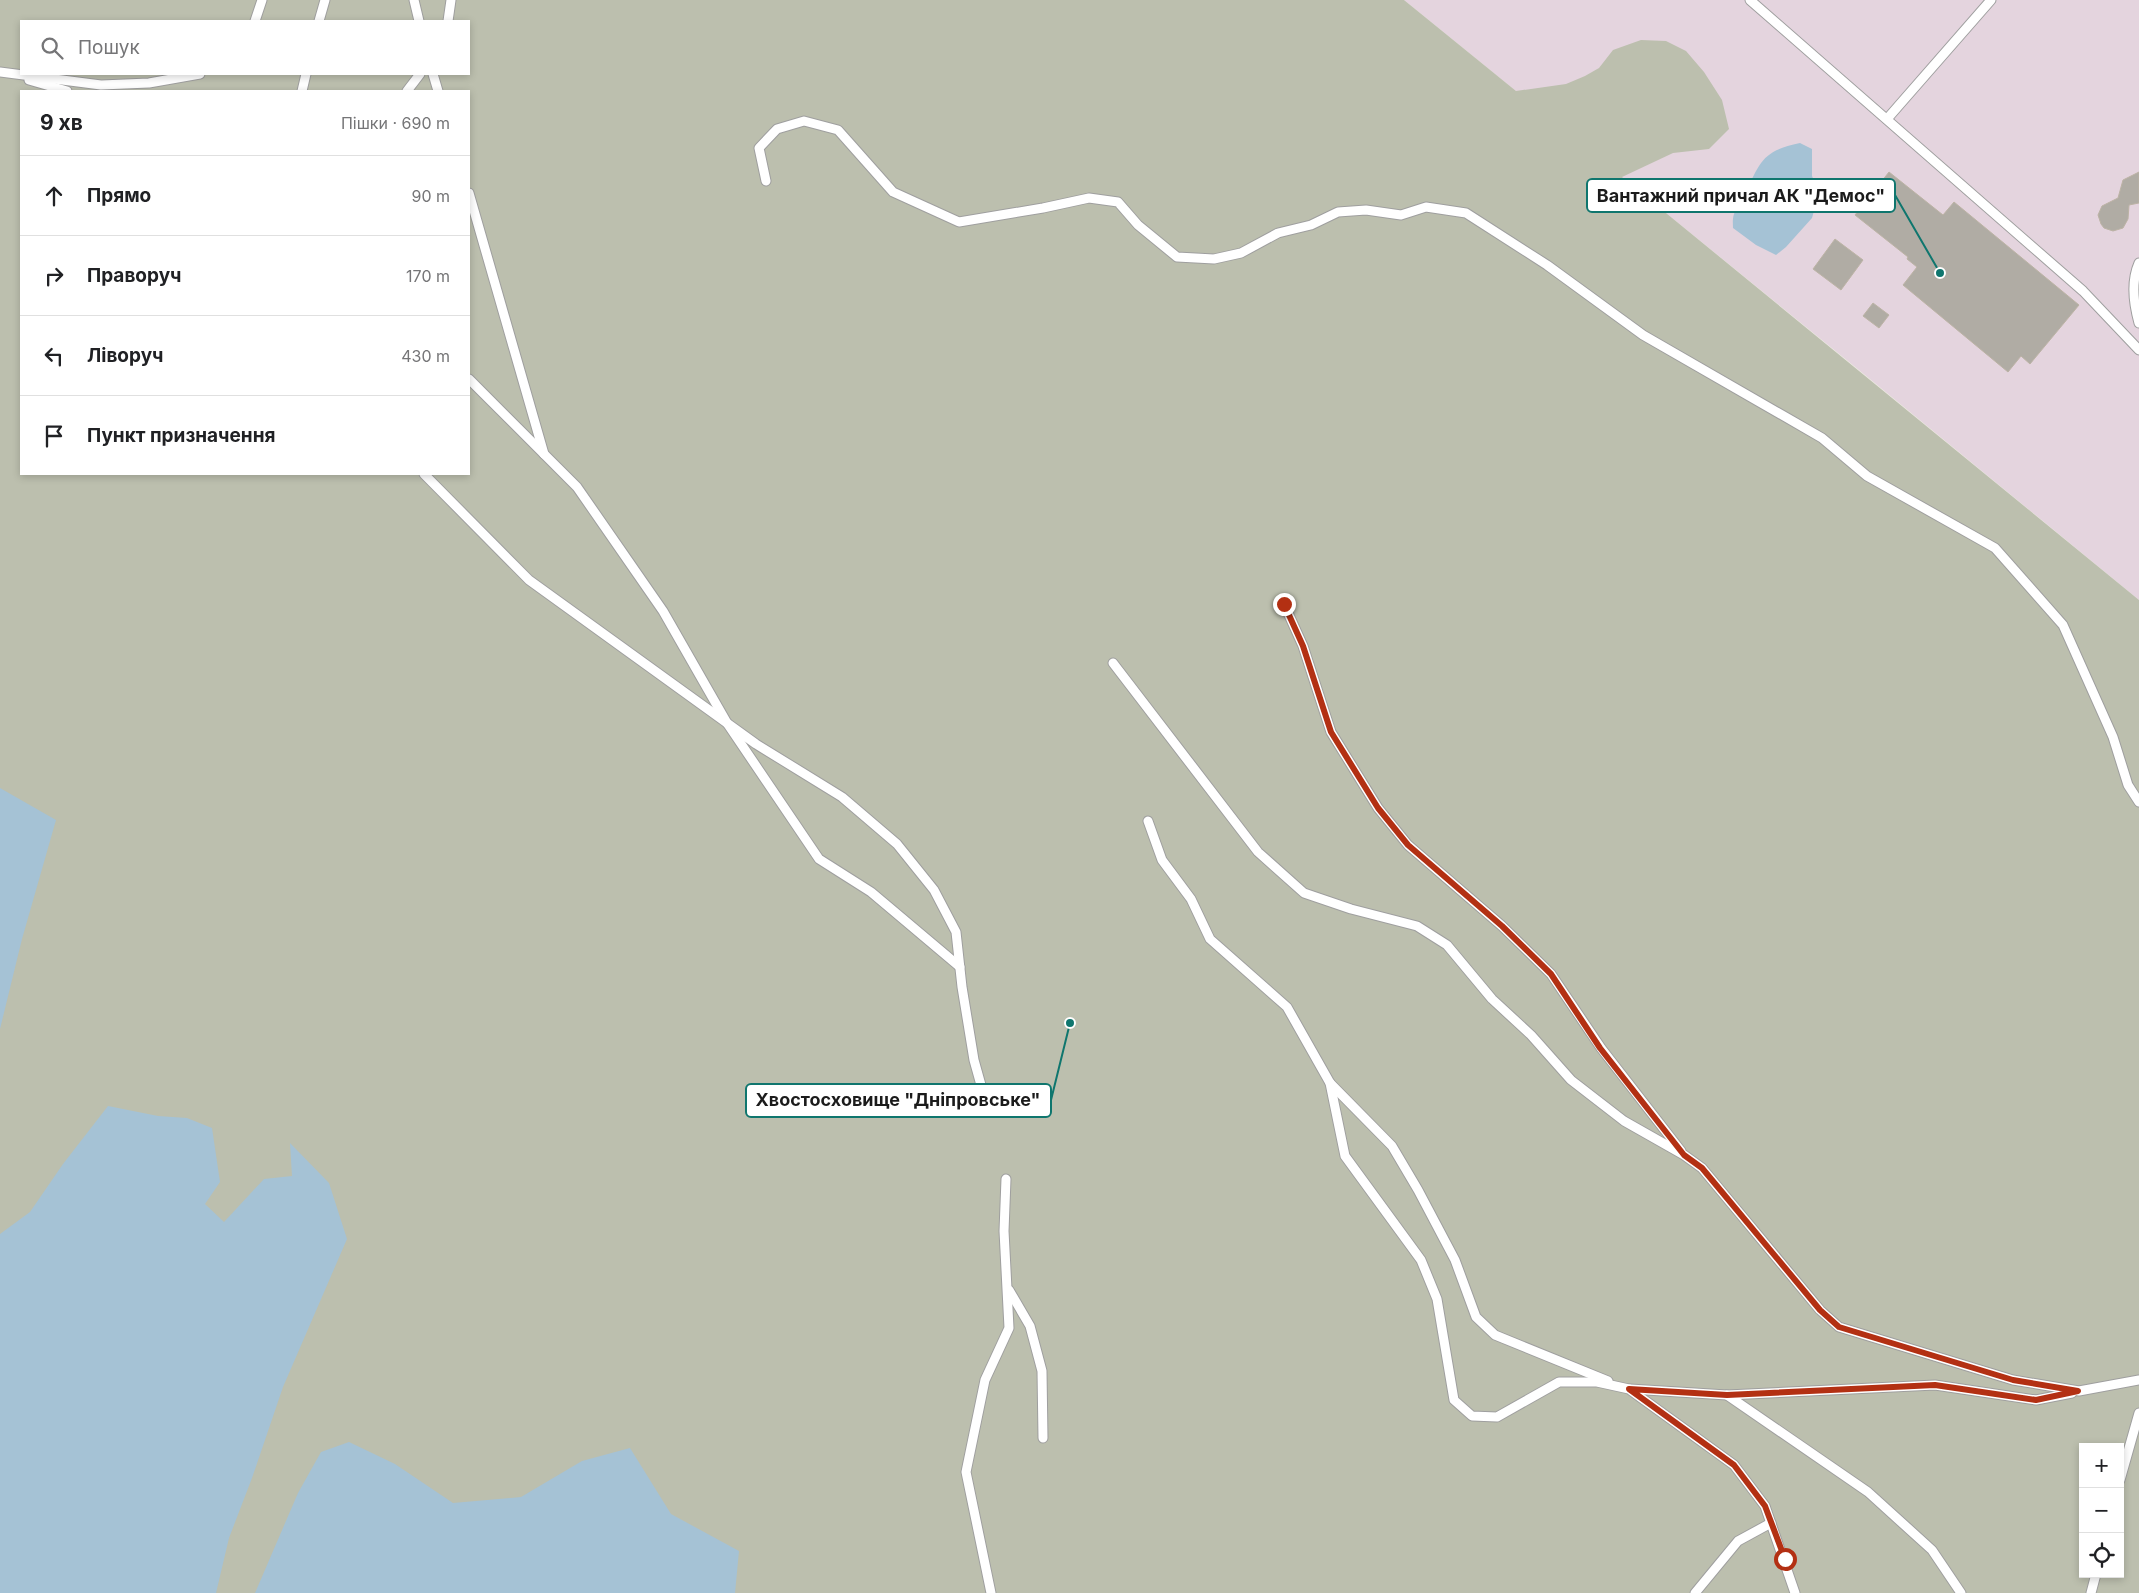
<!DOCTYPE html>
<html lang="uk">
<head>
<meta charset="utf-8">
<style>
	:root { --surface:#fff; --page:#f2f2f2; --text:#202124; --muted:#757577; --line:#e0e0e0 }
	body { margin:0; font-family:Inter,sans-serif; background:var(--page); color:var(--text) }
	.controls { position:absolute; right:15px; bottom:15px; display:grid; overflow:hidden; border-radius:0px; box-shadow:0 2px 8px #0003 }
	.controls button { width:45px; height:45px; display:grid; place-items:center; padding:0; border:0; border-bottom:1px solid var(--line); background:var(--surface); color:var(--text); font:25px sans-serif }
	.stop { position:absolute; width:15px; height:15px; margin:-11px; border:4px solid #b33013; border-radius:50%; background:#fff }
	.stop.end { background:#b33013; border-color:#fff; box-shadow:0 1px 5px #0008 }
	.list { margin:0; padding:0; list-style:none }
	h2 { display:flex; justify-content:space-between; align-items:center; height:65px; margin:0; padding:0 20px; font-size:21px }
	h2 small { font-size:16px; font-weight:400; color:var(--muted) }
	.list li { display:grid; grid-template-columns:32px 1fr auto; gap:15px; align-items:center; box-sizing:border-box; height:80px; padding:0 20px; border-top:1px solid var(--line) }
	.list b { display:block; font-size:19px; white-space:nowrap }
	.list em { font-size:16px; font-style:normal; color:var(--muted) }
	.icon { flex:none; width:28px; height:28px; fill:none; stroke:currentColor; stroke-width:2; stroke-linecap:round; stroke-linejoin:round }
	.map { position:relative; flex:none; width:2139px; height:1593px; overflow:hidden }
	.search { position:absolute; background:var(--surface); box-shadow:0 2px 8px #0003; left:20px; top:20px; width:450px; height:55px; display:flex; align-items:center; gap:12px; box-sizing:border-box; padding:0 18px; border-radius:0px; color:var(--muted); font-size:19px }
	.panel { position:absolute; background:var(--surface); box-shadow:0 2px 8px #0003; left:20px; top:90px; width:450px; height:385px; border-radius:0px }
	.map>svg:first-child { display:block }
</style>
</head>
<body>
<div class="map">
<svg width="2139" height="1593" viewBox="0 0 2139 1593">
	<rect width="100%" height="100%" fill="#eceae1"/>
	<polygon fill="#e4d4de" points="1404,0 2139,0 2139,600 1859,370"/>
	<path fill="#bcbfae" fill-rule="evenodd" d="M 0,0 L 1404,0 L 1516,91 L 1566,84 L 1585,76 L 1599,68 L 1613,50 L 1641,40 L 1666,41 L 1686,51 L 1704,72 L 1722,100 L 1729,129 L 1709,149 L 1673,153 L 1622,177 L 2139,600 L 2139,1593 L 0,1593 ZM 21,21 L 469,21 L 469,74 L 21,74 ZM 21,91 L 469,91 L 469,474 L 21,474 ZM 2083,1447 L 2120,1447 L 2120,1574 L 2083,1574 Z"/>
	<g fill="#a5c2d5">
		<path d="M 1800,143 L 1812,149 L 1812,176 L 1819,193 L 1812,218 L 1786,247 L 1776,255 L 1756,245 L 1733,228 C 1732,209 1737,212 1744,196 C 1760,163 1761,151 1800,143 Z"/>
		<polygon points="0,788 56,820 22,939 0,1029"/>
		<polygon points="108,1106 158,1116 187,1118 212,1128 220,1182 205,1204 224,1222 264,1179 292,1176 290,1143 329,1183 347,1239 283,1387 252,1478 229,1538 216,1593 0,1593 0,1234 30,1212 63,1164"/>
		<polygon points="349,1442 395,1464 453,1503 521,1497 582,1461 630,1448 671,1514 739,1551 735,1593 255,1593 298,1493 321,1452"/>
	</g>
	<g fill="#b0aca4" stroke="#bcb3a5">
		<polygon points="1889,172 1943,215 1954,202 2079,305 2030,364 2021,356 2008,372 1903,285 1917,267 1907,259 1908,257 1855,215"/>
		<polygon points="2139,172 2139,203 2129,205 2128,219 2123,228 2113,231 2104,228 2101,224 2098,215 2102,206 2118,198 2123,180"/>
		<polygon points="1835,239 1863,260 1841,290 1813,269"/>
		<polygon points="1873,303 1889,315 1879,328 1863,316"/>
	</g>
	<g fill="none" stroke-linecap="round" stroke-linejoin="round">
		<g stroke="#9f9f9f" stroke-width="11">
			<g id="service">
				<polyline points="414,0 419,21"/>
				<polyline points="1750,0 2083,291 2139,350"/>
				<polyline points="255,21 262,0"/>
				<polyline points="319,21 325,0"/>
				<polyline points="448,21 451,0"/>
				<polyline points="0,72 101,85 149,83 200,74"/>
				<polyline points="433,74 438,91"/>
				<polyline points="29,80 67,91"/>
				<polyline points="302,91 306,74"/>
				<polyline points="407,91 420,74"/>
				<polyline points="1887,119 1991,0"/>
				<polyline points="766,181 759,148 777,129 804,121 838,130 893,192 959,222 1043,208 1089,198 1118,202 1138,225 1177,257 1214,259 1241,253 1278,233 1311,225 1338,212 1366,210 1401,215 1426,207 1466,213 1547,265 1643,335 1822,438 1867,476 1995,548 2063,625 2113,737 2128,785 2139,802"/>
				<polyline points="469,193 544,454"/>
				<path d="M 2139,263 C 2131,281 2134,305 2139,323"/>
				<polyline points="469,379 577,487 663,611 727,723 819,859 871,892 960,967"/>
				<polyline points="424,474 529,580 756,744 842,797 897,844 934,890 956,932 962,987 974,1060 986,1103"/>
				<polyline points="1284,604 1303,646 1331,732 1378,808 1408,845 1502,926 1551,974 1601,1048 1681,1151"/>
				<polyline points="1113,663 1258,852 1304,893 1351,909 1417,926 1447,945 1492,999 1531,1035 1571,1080 1624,1121 1684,1155 1702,1168 1820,1310 1839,1327 2013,1380 2079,1391 2139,1380"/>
				<polyline points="1148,821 1162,860 1191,899 1210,939 1287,1007 1330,1083 1345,1156 1421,1260 1437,1299 1454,1400 1472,1416 1497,1417 1559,1382 1597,1382 1629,1389 1734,1465 1765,1506 1795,1593"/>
				<polyline points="1330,1083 1392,1146 1418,1190 1455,1260 1476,1317 1495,1335 1608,1381"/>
				<polyline points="1009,1290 1030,1326 1042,1371 1043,1438"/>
				<polyline points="1630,1389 1727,1395 1935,1385 2036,1400 2072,1393"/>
				<polyline points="1727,1395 1868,1492 1932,1550 1961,1593"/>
				<polyline points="2120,1480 2139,1413"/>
				<polyline points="991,1593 966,1472 985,1380 1009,1328 1004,1231 1006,1179"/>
				<polyline points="1695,1593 1738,1541 1771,1523"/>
				<polyline points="2091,1593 2096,1574"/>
			</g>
		</g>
		<use href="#service" stroke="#fff" stroke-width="9"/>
	</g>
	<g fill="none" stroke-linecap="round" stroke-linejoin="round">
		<polyline stroke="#b33013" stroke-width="6" points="1284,604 1303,646 1331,732 1378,808 1408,845 1502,926 1551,974 1600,1048 1684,1155 1702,1168 1820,1310 1839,1327 2013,1380 2078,1391 2036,1400 1935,1385 1727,1395 1629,1389 1734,1465 1765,1506 1785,1559"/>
	</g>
	<path fill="none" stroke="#0f766e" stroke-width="2" d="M1940 273L1895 195M1070 1023L1051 1100"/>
	<g fill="#0f766e" stroke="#fff" stroke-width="2">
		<circle cx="1940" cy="273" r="5"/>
		<circle cx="1070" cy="1023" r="5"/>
	</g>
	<g fill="#fff" stroke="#0f766e" stroke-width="2">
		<rect x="1587" y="179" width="308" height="33" rx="5"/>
		<rect x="746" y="1084" width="305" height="33" rx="5"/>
	</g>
	<g font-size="18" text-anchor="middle" font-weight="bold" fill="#1b1b1b">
		<text x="1741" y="202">Вантажний причал АК "Демос"</text>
		<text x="898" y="1106">Хвостосховище "Дніпровське"</text>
	</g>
</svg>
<div class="controls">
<button>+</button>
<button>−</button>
<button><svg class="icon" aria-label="locate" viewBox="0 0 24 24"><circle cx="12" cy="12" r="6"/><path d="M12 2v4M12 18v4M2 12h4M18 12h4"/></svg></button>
</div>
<div class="stop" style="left:1785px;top:1559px"></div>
<div class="stop end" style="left:1284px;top:604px"></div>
<div class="search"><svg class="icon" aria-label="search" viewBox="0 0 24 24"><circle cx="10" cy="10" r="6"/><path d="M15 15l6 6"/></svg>Пошук</div>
<section class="panel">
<h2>9 хв<small>Пішки · 690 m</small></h2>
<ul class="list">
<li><svg class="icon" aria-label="ahead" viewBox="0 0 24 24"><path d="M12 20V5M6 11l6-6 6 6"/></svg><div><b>Прямо</b></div><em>90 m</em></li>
<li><svg class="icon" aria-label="right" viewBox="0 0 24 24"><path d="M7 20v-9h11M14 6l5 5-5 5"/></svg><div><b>Праворуч</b></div><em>170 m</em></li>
<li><svg class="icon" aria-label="left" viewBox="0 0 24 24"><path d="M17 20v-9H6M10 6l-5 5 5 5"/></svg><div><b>Ліворуч</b></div><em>430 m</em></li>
<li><svg class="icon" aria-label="arrive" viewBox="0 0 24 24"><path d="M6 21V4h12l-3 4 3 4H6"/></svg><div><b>Пункт призначення</b></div></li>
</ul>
</section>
</div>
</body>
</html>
